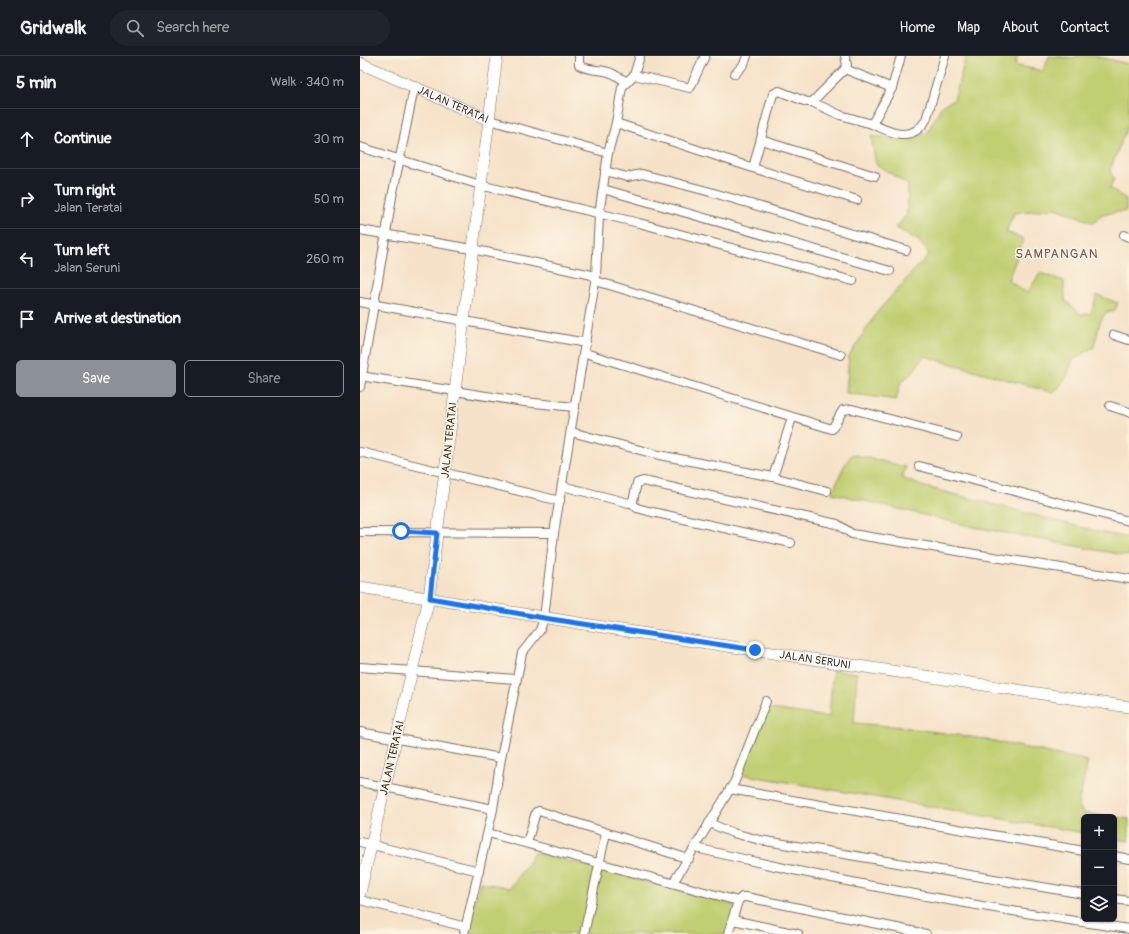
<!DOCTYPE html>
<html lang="en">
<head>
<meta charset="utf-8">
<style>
	:root { --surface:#171b24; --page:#20242c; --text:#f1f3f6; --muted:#9ea1a6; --line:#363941; --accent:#8c9099 }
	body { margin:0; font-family:Pangolin,sans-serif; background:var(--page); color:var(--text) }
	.controls { position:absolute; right:12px; bottom:12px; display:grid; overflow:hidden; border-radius:6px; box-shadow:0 1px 3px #0004 }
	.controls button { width:36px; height:36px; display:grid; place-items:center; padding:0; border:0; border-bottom:1px solid var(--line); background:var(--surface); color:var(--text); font:20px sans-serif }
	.stop { position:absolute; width:12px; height:12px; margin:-9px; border:3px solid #1a73e8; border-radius:50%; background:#fff }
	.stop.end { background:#1a73e8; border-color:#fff; box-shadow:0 1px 4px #0008 }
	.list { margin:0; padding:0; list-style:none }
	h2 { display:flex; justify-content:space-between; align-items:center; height:52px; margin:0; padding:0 16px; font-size:17px }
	h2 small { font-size:13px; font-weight:400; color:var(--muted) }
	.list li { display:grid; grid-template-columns:26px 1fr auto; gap:12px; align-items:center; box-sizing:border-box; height:60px; padding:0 16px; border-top:1px solid var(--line) }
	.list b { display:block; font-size:15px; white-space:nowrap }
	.list p { margin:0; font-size:13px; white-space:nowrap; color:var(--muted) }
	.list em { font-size:13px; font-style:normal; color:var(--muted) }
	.actions { display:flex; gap:8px; padding:12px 16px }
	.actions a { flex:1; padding:9px 0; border:1px solid var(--accent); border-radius:6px; text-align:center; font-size:14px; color:var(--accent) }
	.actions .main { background:var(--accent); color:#fff }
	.icon { flex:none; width:22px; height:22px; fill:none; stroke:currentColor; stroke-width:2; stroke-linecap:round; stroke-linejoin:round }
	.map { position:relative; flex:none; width:769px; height:878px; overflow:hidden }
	header { display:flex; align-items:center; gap:24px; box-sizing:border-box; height:56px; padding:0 20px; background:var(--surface); border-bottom:1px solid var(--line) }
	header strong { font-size:19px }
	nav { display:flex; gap:22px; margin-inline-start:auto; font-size:14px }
	.search { width:280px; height:36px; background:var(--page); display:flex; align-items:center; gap:10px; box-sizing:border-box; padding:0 14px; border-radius:22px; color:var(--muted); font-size:15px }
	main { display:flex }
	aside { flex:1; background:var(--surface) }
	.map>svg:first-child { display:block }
</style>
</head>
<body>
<header>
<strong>Gridwalk</strong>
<div class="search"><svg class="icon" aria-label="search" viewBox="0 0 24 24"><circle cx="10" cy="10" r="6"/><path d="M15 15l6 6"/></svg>Search here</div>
<nav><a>Home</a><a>Map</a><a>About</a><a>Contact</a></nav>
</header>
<main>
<aside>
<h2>5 min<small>Walk · 340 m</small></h2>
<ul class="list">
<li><svg class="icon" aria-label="ahead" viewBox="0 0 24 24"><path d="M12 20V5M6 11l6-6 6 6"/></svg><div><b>Continue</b></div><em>30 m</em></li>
<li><svg class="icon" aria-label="right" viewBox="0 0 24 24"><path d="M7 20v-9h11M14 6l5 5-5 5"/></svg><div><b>Turn right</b><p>Jalan Teratai</p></div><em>50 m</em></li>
<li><svg class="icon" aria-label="left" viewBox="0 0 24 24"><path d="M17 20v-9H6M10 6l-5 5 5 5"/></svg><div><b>Turn left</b><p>Jalan Seruni</p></div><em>260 m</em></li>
<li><svg class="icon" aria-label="arrive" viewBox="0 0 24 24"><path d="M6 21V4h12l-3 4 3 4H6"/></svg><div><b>Arrive at destination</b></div></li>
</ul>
<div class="actions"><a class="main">Save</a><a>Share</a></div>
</aside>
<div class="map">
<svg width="769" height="878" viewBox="0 0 769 878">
	<rect width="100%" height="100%" fill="#fcf5e5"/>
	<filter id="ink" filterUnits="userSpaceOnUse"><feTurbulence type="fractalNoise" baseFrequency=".025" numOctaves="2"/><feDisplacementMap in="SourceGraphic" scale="8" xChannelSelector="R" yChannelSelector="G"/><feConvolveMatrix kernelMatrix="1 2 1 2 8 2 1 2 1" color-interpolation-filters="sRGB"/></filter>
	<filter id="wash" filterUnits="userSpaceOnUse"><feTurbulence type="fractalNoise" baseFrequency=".012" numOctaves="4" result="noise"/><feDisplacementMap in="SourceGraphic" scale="16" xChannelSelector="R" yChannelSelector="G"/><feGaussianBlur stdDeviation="0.9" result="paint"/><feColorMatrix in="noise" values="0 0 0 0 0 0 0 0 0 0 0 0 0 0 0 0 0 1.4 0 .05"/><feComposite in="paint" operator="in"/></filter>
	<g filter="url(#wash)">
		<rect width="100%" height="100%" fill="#f6e2c8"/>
		<g fill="#c0cf72" stroke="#7e7c48">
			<polygon points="606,0 658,0 655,9 683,15 689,0 714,2 716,0 734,0 769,8 769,66 750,114 754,123 750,132 766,143 766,155 742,158 734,167 696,152 654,157 646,176 664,183 648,224 667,237 680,217 704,225 705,244 722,259 731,257 737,239 758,247 754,256 746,256 740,266 734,291 712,305 707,320 694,337 564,300 552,317 541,326 536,344 486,337 489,300 518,255 569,198 559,185 536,172 547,158 548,129 516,108 511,80 551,84 567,77 582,49 594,44"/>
			<polygon points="492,398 546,411 542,422 562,430 740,476 769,482 769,500 614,471 472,437 483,412"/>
			<polygon points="473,614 497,617 494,667 542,671 624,683 728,705 718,748 723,757 769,763 769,785 754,783 754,761 724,761 724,777 380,718 410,653 469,661"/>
			<polygon points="175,796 377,850 367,878 106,878 120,826 150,832"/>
		</g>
	</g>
	<g filter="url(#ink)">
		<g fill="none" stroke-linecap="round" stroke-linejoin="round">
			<g stroke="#7c6a5a" stroke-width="10">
				<g id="street">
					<path d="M 219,0 L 219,9 C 230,16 240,12 251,17 C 258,19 260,24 268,25"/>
					<polyline points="485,13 532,32"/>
					<polyline points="375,18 384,8 387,0"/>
					<polyline points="274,19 330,32 345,0"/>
					<polyline points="452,46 480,59 512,68 532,32 541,0"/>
					<polyline points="129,64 248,97"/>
					<polyline points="256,67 262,31 274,19 280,0"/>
					<path d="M 512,68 C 531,77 552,87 566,64 L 585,0"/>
					<polyline points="401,84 515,120"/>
					<polyline points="0,91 120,129 279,167 493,225"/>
					<polyline points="393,112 497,144"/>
					<polyline points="245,115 267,121 282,118 347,135 546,194"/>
					<polyline points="243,133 530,215"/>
					<polyline points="0,174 112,193 236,220"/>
					<polyline points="764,179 769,181"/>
					<polyline points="236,225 481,299"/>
					<polyline points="0,246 226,287"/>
					<polyline points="754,279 769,284"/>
					<polyline points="225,297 472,373 483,354 492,353 597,381"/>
					<polyline points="0,320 164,346 215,351"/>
					<polyline points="0,331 32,141 54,32"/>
					<polyline points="750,350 769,356"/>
					<polyline points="211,376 299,399 413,421 467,435"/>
					<polyline points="0,396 200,445"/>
					<polyline points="559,410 769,465"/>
					<polyline points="413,421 432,362"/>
					<polyline points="202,430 269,447 273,445 277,427 283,425 477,468 492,478 769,523"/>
					<polyline points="271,446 277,452 288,455 431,487"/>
					<polyline points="0,476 194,477"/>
					<polyline points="0,611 155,623"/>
					<polyline points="0,676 141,702"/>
					<polyline points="0,726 133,753"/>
					<polyline points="370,733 724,795"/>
					<polyline points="349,767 373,777 400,784 724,838"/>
					<polyline points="128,777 378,845 368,878"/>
					<polyline points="0,786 119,815"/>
					<polyline points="167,787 176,756 179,755 329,803"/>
					<path d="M 336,792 C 478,826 624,852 769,873"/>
					<polyline points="754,800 769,803"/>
					<polyline points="313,827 375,725 406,645"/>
					<polyline points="754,843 769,845"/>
					<polyline points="0,844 106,871"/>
					<polyline points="378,845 382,841 386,841 566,878"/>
					<polyline points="373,864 438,878"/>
					<polyline points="104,878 133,753 141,702 162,597 180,574 184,562 194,477 236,220 239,159 248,97 256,67 393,112 413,38 419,35 447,46 452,46 485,13 487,9 485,0"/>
					<polyline points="224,878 246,777"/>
				</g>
			</g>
			<g stroke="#7c6a5a" stroke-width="12">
				<g id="secondary">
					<path id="s1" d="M 0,7 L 129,64 L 69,542 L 0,837"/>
					<polyline points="129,64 137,0"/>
					<path id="s2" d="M 0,531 L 261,574 L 769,651"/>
				</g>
			</g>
			<use href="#street" stroke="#fff" stroke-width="8"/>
			<use href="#secondary" stroke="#fff" stroke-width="11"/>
		</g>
	</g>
	<g fill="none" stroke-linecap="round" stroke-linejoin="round" filter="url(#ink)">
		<polyline stroke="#1a73e8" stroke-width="5" points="41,475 77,477 70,542 184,562 395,594"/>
	</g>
	<g text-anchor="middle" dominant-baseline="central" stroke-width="3" stroke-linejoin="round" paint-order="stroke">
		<g font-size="11" fill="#3b2a1e" stroke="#fcf5e5">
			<text stroke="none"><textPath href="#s1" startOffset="102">JALAN TERATAI</textPath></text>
			<text transform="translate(89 384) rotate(-84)">JALAN TERATAI</text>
			<text stroke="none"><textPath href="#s2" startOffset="461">JALAN SERUNI</textPath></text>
			<text transform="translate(32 702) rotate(-77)">JALAN TERATAI</text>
		</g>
		<g font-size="13" letter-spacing="1" fill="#7d5658" stroke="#fcf5e5">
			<text x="697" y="198">SAMPANGAN</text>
		</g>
	</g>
</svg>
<div class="controls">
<button>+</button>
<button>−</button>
<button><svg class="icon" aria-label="layers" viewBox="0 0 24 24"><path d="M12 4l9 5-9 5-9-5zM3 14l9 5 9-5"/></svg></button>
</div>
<div class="stop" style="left:41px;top:475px"></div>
<div class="stop end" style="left:395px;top:594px"></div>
</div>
</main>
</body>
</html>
